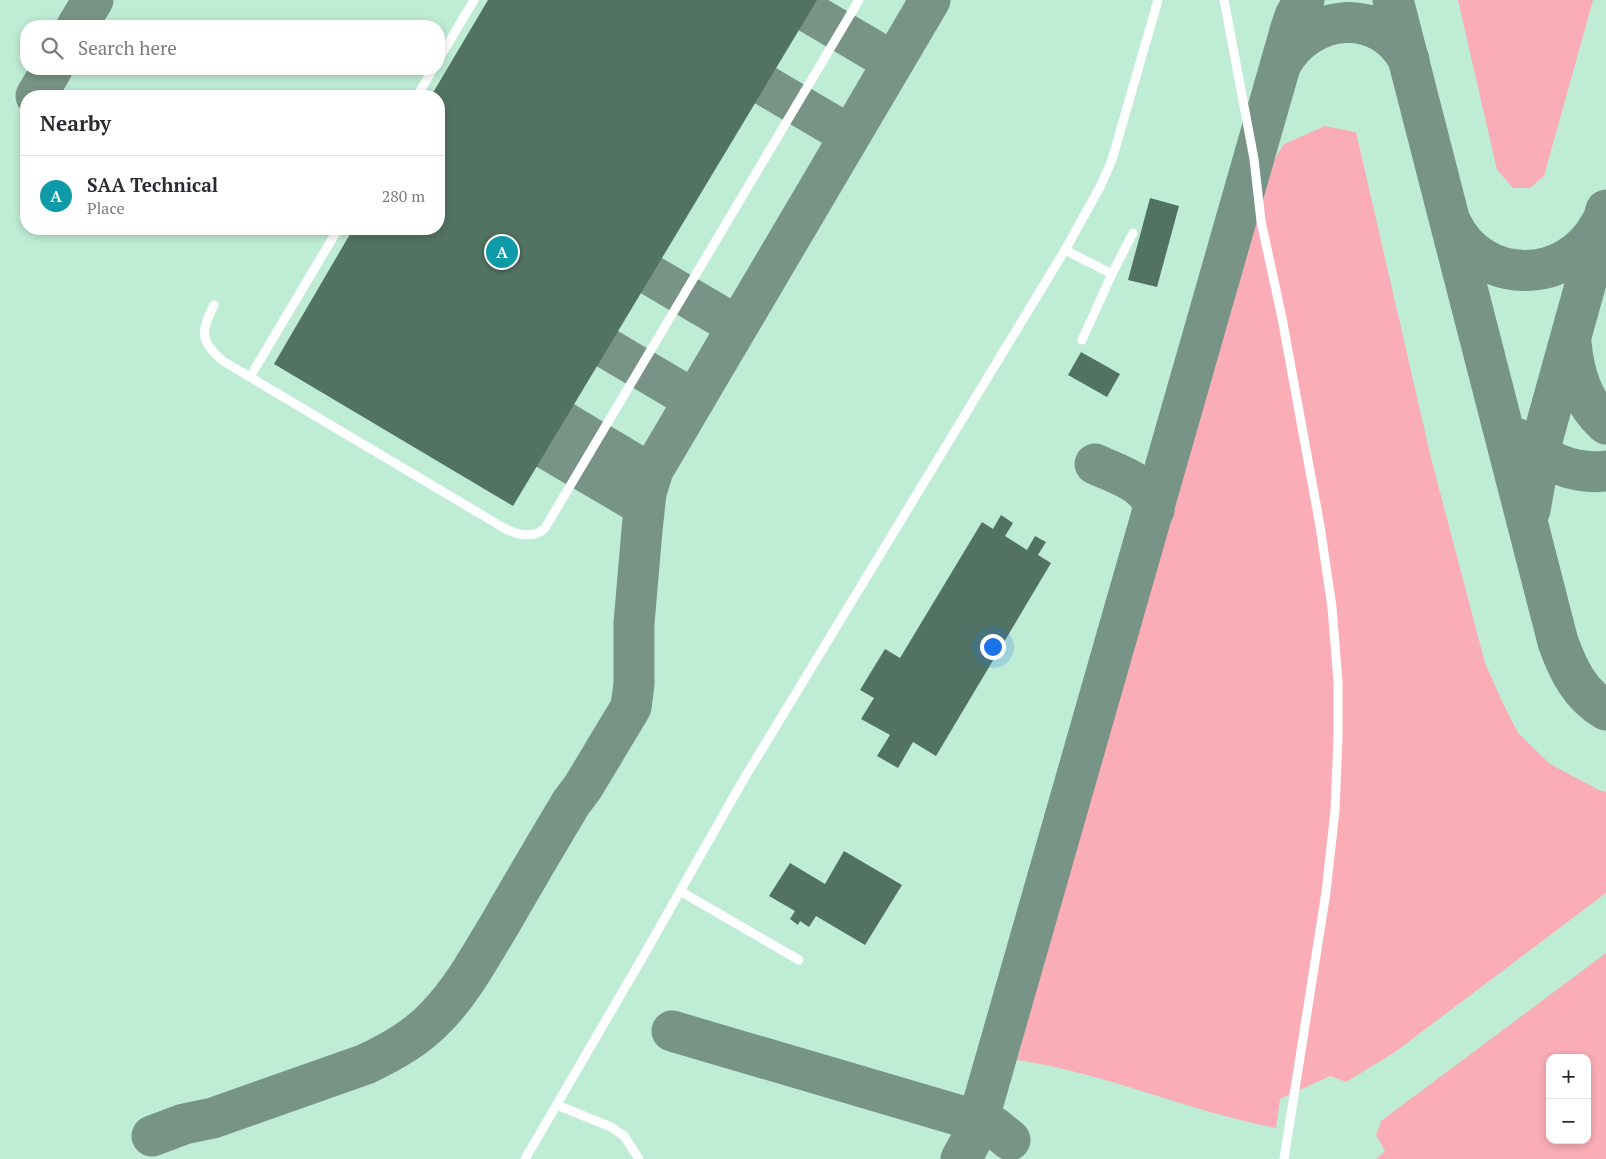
<!DOCTYPE html>
<html lang="en">
<head>
<meta charset="utf-8">
<style>
	:root { --surface:#fff; --page:#f2f2f3; --text:#2b2b33; --muted:#7c7c81; --line:#e1e1e2; --accent:#d14162 }
	body { margin:0; font-family:"PT Serif",serif; background:var(--page); color:var(--text) }
	.controls { position:absolute; right:15px; bottom:15px; display:grid; overflow:hidden; border-radius:10px; box-shadow:0 2px 8px #0003 }
	.controls button { width:45px; height:45px; display:grid; place-items:center; padding:0; border:0; border-bottom:1px solid var(--line); background:var(--surface); color:var(--text); font:25px sans-serif }
	.you { position:absolute; left:992px; top:646px; width:18px; height:18px; margin:-12px; border:4px solid #fff; border-radius:50%; background:#1a73e8; box-shadow:0 0 0 8px #1a73e833 }
	.badge { display:grid; place-items:center; width:32px; height:32px; border-radius:50%; background:var(--accent); color:#fff; font-size:16px; font-weight:700 }
	.pin { position:absolute; translate:-50% -50%; border:2px solid #fff; box-shadow:0 1px 5px #0006 }
	.list { margin:0; padding:0; list-style:none }
	h2 { display:flex; justify-content:space-between; align-items:center; height:65px; margin:0; padding:0 20px; font-size:21px }
	h2 small { font-size:16px; font-weight:400; color:var(--muted) }
	.list li { display:grid; grid-template-columns:32px 1fr auto; gap:15px; align-items:center; box-sizing:border-box; height:80px; padding:0 20px; border-top:1px solid var(--line) }
	.list b { display:block; font-size:19px; white-space:nowrap }
	.list p { margin:0; font-size:16px; white-space:nowrap; color:var(--muted) }
	.list em { font-size:16px; font-style:normal; color:var(--muted) }
	.icon { flex:none; width:28px; height:28px; fill:none; stroke:currentColor; stroke-width:2; stroke-linecap:round; stroke-linejoin:round }
	.map { position:relative; flex:none; width:1606px; height:1159px; overflow:hidden }
	.search { position:absolute; background:var(--surface); box-shadow:0 2px 8px #0003; left:20px; top:20px; width:425px; height:55px; display:flex; align-items:center; gap:12px; box-sizing:border-box; padding:0 18px; border-radius:20px; color:var(--muted); font-size:19px }
	.panel { position:absolute; background:var(--surface); box-shadow:0 2px 8px #0003; left:20px; top:90px; width:425px; height:145px; border-radius:20px }
	.map>svg:first-child { display:block }
</style>
</head>
<body>
<div class="map">
<svg width="1606" height="1159" viewBox="0 0 1606 1159">
	<rect width="100%" height="100%" fill="#d0f6e2"/>
	<path fill="#bfecd5" fill-rule="evenodd" d="M 0,0 L 1606,0 L 1606,1159 L 0,1159 ZM 26,26 L 439,26 L 439,69 L 26,69 ZM 26,96 L 439,96 L 439,229 L 26,229 ZM 1550,1058 L 1587,1058 L 1587,1140 L 1550,1140 Z"/>
	<g fill="#faadb7" fill-rule="evenodd">
		<polygon points="1458,0 1593,0 1544,176 1530,188 1513,188 1497,170"/>
		<path d="M 1325,126 L 1356,132 L 1431,458 L 1485,663 L 1501,699 L 1518,733 L 1550,764 L 1599,790 L 1606,792 L 1606,893 L 1395,1052 L 1346,1082 L 1330,1076 L 1280,1099 L 1276,1128 C 1188,1111 1105,1073 1017,1060 L 1162,538 L 1273,162 L 1284,144 Z"/>
		<path d="M 1606,953 L 1606,1159 L 1376,1159 L 1385,1151 L 1376,1135 L 1381,1121 ZM 1550,1058 L 1587,1058 L 1587,1140 L 1550,1140 Z"/>
	</g>
	<g fill="none" stroke-linecap="round" stroke-linejoin="round">
		<g stroke="#789486" stroke-width="41">
			<path d="M 1393,0 L 1558,642 C 1568,670 1580,695 1606,710"/>
			<polyline points="810,13 893,62"/>
			<polyline points="77,26 93,0"/>
			<path d="M 1281,64 C 1309,13 1380,6 1409,60"/>
			<polyline points="766,86 849,135"/>
			<polyline points="36,96 52,69"/>
			<path d="M 1451,223 C 1481,286 1567,286 1600,225"/>
			<polyline points="652,276 737,326"/>
			<path d="M 1571,343 C 1574,374 1582,402 1606,424"/>
			<polyline points="608,349 694,400"/>
			<polyline points="564,422 651,474"/>
			<path d="M 1518,439 C 1544,460 1571,475 1606,471"/>
			<polyline points="547,449 644,506"/>
			<path d="M 1095,464 C 1116,474 1151,483 1154,510"/>
			<polyline points="1530,510 1543,437 1606,210"/>
			<polyline points="672,1031 978,1121 994,1127 1010,1140"/>
			<path d="M 152,1136 L 184,1124 L 213,1118 L 366,1064 C 393,1051 418,1037 438,1015 C 463,989 481,955 500,924 C 523,884 547,843 571,803 L 583,787 L 631,707 L 634,684 L 634,623 L 642,530 L 646,493 L 653,470 L 930,0"/>
			<polyline points="961,1159 973,1137 978,1121 1291,28 1295,16 1304,0"/>
		</g>
	</g>
	<g fill="#527363">
		<polygon points="488,0 817,0 513,506 274,364 353,229 439,229 439,96 431,96"/>
		<polygon points="1150,198 1179,206 1157,287 1128,280"/>
		<polygon points="1081,352 1120,374 1107,397 1068,375"/>
		<polygon points="1001,515 1013,523 1005,536 1027,550 1035,536 1046,542 1038,555 1051,563 936,756 913,742 898,768 877,756 890,735 861,719 874,698 860,690 885,649 900,658 982,522 993,529"/>
		<polygon points="844,851 902,885 865,945 816,916 809,927 800,921 798,925 790,919 795,911 769,896 790,863 825,884"/>
	</g>
	<g fill="none" stroke-linecap="round" stroke-linejoin="round">
		<g stroke="#fff" stroke-width="9">
			<polyline points="1224,0 1254,159 1261,221 1282,318 1320,526 1332,607 1338,682 1338,737 1335,811 1326,892 1284,1159"/>
			<polyline points="439,59 474,0"/>
			<polyline points="417,96 433,69"/>
			<polyline points="1065,250 1112,274 1082,340"/>
			<polyline points="1112,274 1133,233"/>
			<path d="M 214,305 C 201,331 199,341 223,361 L 504,528 C 517,535 534,539 545,528 L 859,0"/>
			<polyline points="250,377 338,229"/>
			<polyline points="680,891 799,960"/>
			<polyline points="557,1105 611,1127 624,1136 639,1159"/>
			<polyline points="525,1159 641,960 742,782 1065,250 1100,187 1112,160 1158,0"/>
		</g>
	</g>
</svg>
<div class="controls">
<button>+</button>
<button>−</button>
</div>
<div class="you"></div>
<div class="pin badge" style="left:502px;top:252px;background:#0f9aa8">A</div>
<div class="search"><svg class="icon" aria-label="search" viewBox="0 0 24 24"><circle cx="10" cy="10" r="6"/><path d="M15 15l6 6"/></svg>Search here</div>
<section class="panel">
<h2>Nearby<small></small></h2>
<ul class="list">
<li><span class="badge" style="background:#0f9aa8">A</span><div><b>SAA Technical</b><p>Place</p></div><em>280 m</em></li>
</ul>
</section>
</div>
</body>
</html>
